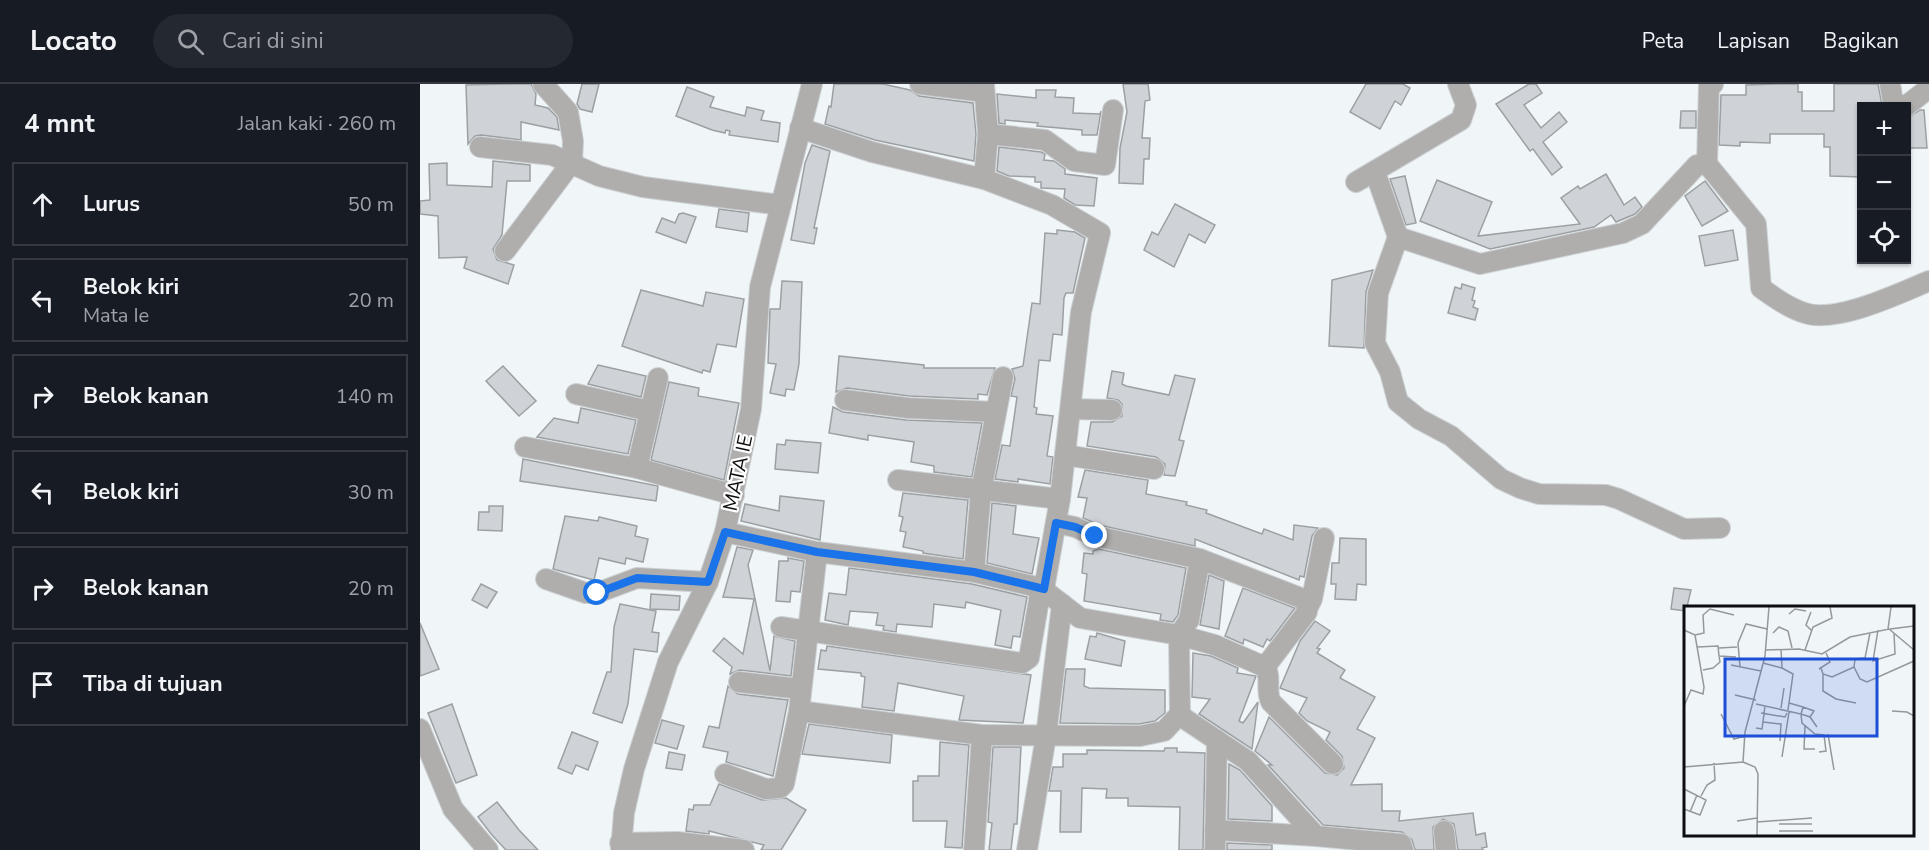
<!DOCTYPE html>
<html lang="id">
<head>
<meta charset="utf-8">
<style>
	:root { --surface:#171b24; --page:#242831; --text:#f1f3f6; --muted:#9ea1a6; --line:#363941 }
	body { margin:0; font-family:"Nunito Sans",sans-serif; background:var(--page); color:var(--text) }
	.controls { position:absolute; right:18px; top:18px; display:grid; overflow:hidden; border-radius:0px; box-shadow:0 2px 4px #0004 }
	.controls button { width:54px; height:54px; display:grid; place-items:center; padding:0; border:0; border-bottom:2px solid var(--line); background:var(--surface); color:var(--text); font:30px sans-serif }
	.stop { position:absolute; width:18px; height:18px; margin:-14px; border:4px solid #1a73e8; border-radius:50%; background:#fff }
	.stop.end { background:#1a73e8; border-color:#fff; box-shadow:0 2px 6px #0008 }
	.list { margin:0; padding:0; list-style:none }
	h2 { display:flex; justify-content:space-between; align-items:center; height:78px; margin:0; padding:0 24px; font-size:26px }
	h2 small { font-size:20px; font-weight:400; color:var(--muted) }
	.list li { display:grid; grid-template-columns:39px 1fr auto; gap:18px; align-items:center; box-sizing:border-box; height:84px; margin:0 12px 12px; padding:0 12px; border:2px solid var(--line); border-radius:0px }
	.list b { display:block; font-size:22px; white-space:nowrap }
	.list p { margin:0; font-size:20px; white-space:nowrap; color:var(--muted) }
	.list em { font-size:20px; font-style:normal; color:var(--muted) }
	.icon { flex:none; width:33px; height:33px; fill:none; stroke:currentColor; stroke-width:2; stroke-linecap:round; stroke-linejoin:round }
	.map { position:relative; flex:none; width:1509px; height:766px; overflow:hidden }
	header { display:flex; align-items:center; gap:36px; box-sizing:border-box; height:84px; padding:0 30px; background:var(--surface); border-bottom:2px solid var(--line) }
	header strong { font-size:28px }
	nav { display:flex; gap:33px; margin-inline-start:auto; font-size:21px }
	.search { width:420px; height:54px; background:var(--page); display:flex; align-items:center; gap:15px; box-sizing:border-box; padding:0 21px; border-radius:33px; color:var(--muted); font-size:22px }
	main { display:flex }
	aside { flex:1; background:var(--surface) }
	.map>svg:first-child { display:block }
</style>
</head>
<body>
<header>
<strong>Locato</strong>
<div class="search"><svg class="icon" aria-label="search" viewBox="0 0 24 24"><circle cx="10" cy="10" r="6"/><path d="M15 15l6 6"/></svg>Cari di sini</div>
<nav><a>Peta</a><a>Lapisan</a><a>Bagikan</a></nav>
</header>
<main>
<aside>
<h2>4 mnt<small>Jalan kaki · 260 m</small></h2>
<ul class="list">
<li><svg class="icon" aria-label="ahead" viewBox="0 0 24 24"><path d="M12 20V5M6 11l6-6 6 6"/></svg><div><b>Lurus</b></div><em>50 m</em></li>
<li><svg class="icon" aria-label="left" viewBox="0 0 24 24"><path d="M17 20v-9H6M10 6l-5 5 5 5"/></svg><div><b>Belok kiri</b><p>Mata Ie</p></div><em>20 m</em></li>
<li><svg class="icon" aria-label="right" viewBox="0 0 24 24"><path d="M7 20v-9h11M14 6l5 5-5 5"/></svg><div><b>Belok kanan</b></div><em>140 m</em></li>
<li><svg class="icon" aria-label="left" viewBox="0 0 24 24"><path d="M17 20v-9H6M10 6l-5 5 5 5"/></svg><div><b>Belok kiri</b></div><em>30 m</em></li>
<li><svg class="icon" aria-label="right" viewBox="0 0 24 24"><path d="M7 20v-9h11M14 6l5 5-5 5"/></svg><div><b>Belok kanan</b></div><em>20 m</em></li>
<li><svg class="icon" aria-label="arrive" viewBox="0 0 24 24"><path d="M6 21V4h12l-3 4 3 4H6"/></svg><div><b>Tiba di tujuan</b></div></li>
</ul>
</aside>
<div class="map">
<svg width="1509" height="766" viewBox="0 0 1509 766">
	<rect width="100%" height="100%" fill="#f0f5f8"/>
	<g fill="#cfd3d7" stroke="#9ca0a3" stroke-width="1.5">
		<polygon points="88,0 111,0 116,10 115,21 128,24 137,33 139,46 101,38 101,56 61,51 55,52 48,60 46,1"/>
		<polygon points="162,0 179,0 172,28 160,25 157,20"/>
		<polygon points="414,0 463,0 490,6 499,12 553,19 556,50 554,77 455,56 405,40 409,22 411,23"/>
		<polygon points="703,0 728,0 730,16 725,17 722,54 730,54 729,75 724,75 723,100 699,99 700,64 707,28"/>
		<polygon points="946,0 983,0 990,4 981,21 975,17 960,45 930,28"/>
		<polygon points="1109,0 1116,0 1122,9 1104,21 1121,44 1139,28 1147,38 1123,58 1142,83 1132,91 1113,65 1110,67 1076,20"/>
		<polygon points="1358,0 1378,0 1378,8 1382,8 1382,27 1414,27 1414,0 1458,0 1462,21 1442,19 1442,93 1410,92 1410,63 1404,63 1404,50 1350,50 1350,59 1320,58 1320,62 1299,61 1301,11 1326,11 1326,1"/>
		<polygon points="267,3 294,13 290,23 325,32 327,23 344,27 341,36 360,39 358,58 309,51 310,47 306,46 305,49 292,46 256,32"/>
		<polygon points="616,6 636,6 635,13 654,14 653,29 680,30 681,27 677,51 662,51 662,46 617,42 618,39 585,36 585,40 579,39 577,10 616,14"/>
		<polygon points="1500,26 1504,26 1507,64 1486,64 1486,34"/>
		<polygon points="1261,27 1276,27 1276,44 1260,44"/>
		<polygon points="392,61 410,67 394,144 397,144 394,160 371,156 385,79"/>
		<polygon points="579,63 621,68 625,70 624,76 634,77 645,85 645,90 677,94 674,122 655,121 644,114 645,105 621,104 621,98 615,98 615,93 589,92 577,87"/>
		<polygon points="73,77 110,81 110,97 87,97 82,151 73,165 77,176 94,181 88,200 44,184 47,173 19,174 18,132 0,130 0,117 10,116 9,80 27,79 27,101 72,103"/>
		<polygon points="1186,90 1204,121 1215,113 1222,123 1215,130 1196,138 1191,131 1174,143 1070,165 1000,137 1017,96 1072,118 1058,152 1160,140 1141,114 1158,102 1160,105"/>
		<polygon points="985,92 996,139 986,141 970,95"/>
		<polygon points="1285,97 1308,127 1282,142 1265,112"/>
		<polygon points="755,120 795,141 785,159 769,150 754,183 724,166 732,148 738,151"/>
		<polygon points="299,125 329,129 327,148 296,143"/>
		<polygon points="263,129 276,133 266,159 236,148 242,134 255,139 259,130"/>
		<polygon points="637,146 655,148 665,154 653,209 646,209 644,214 642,251 633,250 630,277 619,276 614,323 617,324 616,330 633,332 627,372 633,373 630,400 598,395 598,398 575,395 582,361 590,362 597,313 591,312 595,295 592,285 603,282 612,219 620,220 625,149 637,150"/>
		<polygon points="1313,146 1318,176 1285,182 1279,152"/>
		<polygon points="953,186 946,208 944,264 909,262 912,196"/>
		<polygon points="362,197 382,198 379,280 374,306 366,305 365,312 350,309 356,280 348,279 350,225 360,225"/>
		<polygon points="1042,200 1055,204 1052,216 1055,217 1053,223 1058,225 1055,236 1028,229 1035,203 1041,205"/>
		<polygon points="221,206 283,222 286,208 324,215 316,263 297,260 290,288 283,286 282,289 202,262"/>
		<polygon points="419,272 504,281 504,284 575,284 567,311 558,310 558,315 489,312 427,304 416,308"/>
		<polygon points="178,281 226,292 221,313 168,300"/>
		<polygon points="83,282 116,317 99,332 66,297"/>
		<polygon points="692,287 704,289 702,300 706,302 749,311 755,291 775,295 759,356 764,357 755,392 744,391 745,380 736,373 667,362 671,338 692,338 702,332 702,320 698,316 687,314"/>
		<polygon points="249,298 279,304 278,312 319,319 304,396 231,376"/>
		<polygon points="413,323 423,328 486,336 562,339 552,393 514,388 514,382 491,378 494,358 448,351 448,356 409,349"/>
		<polygon points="161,324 216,336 208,370 117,353 134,334 158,339"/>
		<polygon points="366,356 401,359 398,389 355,385 357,360 365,361"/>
		<polygon points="103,375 238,402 236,417 100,397"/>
		<polygon points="665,386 728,396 726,410 767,418 766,421 787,426 786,429 842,450 844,445 873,456 874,441 898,444 892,452 884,493 880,492 879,496 775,455 775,462 679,441 663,434 667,414 658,413"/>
		<polygon points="483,409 548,416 543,475 503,469 503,467 483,463 486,448 480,447 483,433 479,432"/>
		<polygon points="360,412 404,417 400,456 321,437 325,420 359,427"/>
		<polygon points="572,419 596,422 593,450 619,454 612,490 567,479"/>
		<polygon points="69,422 83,422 82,447 58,446 59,428 69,428"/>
		<polygon points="145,432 178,437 179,433 217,442 215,452 228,455 223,478 206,474 205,480 179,474 174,496 133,485"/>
		<polygon points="920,454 946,455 946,501 937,500 936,516 915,515 916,500 911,500 912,479 919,479"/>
		<polygon points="317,463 333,466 328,481 350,587 354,552 375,557 371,592 320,586 310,590 312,583 293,567 304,554 323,570 334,515 303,513"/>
		<polygon points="679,465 766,484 758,531 753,538 740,536 741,530 664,517 667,490 662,489 664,469 673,470 673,467"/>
		<polygon points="368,474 384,477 380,508 371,507 370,518 356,517 359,477 368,477"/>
		<polygon points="429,484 552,500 607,513 600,553 593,552 591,564 575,561 581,526 546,518 545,524 514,520 512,543 477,540 476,548 463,546 464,542 456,541 458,529 430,527 428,541 405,536 409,509 426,511"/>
		<polygon points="789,491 804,497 799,545 780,541"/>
		<polygon points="61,500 77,508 67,524 52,516"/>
		<polygon points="823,504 875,524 850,557 847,555 843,563 824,555 823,560 805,552"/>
		<polygon points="1254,504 1271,506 1266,527 1251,525"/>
		<polygon points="231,510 260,512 259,526 230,525"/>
		<polygon points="200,520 236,527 232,548 239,549 237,568 214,565 208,620 202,639 173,629 187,588 191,588 194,543"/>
		<polygon points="895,537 910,547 897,564 900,565 897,569 925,586 920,594 955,613 937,645 955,654 931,701 962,700 962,727 980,727 979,737 1053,729 1056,751 1065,749 1067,763 1062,764 1063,766 1038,766 1034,740 1023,735 1013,743 1014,766 995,766 992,756 982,748 903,741 848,681 852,681 835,667 849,633 905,689 917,691 924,684 922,672 906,656 910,648 887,637 879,629 887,614 860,604 880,557"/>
		<polygon points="0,539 19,585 0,592"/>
		<polygon points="677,549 705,557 701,582 665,575 670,552 676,553"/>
		<polygon points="407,562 611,591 603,639 539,636 544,612 478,599 474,627 442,623 445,593 441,592 441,589 398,585 401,566 406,567"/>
		<polygon points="773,569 791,572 818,584 817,589 836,592 819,637 823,639 838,618 832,665 779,630 790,615 772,613"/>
		<polygon points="646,585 665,585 664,602 669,604 745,606 745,629 735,637 719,640 640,639"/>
		<polygon points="308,602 318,610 368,616 353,692 306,678 308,668 283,663 289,642 299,644"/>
		<polygon points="32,620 57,691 36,699 8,629"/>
		<polygon points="242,636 264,642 257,665 235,659"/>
		<polygon points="389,640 472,651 470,679 382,670"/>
		<polygon points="152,648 178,658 168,686 156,681 152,690 138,684"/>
		<polygon points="520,658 549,661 542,764 525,763 527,737 493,737 493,697 498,697 498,692 519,692"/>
		<polygon points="573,663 601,663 597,740 594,740 591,766 569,766 572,739 568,738"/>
		<polygon points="745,664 757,664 757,668 785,669 783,766 759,766 760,723 708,722 708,714 686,714 687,705 662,704 661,748 640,748 641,707 629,707 633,683 643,683 643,670 667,670 667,666 744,667"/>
		<polygon points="249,668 265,671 262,686 246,684"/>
		<polygon points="809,680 820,686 852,722 852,737 808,735"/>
		<polygon points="299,700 342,716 366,714 386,726 361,766 341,766 344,761 289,747 289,750 266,747 269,725 273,726 274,721 290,721"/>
		<polygon points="77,718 99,746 118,766 86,766 72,751 58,733"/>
		<polygon points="807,759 852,761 852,766 807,766"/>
	</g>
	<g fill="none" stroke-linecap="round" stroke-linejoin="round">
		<g stroke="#cbd0d3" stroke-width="22">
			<g id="minor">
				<polyline points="500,0 564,8"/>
				<polyline points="1470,0 1473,18 1483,22"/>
				<polyline points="1486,22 1509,4"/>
				<polyline points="380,44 452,68 564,95 568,50 564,0"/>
				<polyline points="568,50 625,56 654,77 685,81 693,26"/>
				<polyline points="60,63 132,71 179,92 223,103 361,121"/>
				<polyline points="1287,80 1289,1 1293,0"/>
				<path d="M 955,88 L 978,153 L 1060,180 L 1203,149 L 1222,140 L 1277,81 L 1287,80 L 1336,140 L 1341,204 C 1355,214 1369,224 1385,229 C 1416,240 1480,209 1509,197"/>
				<polyline points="564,95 632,121 680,149 661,228 640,415 624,505"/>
				<polyline points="936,98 1041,36 1046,21 1038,0"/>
				<polyline points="978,153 958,209 955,259 970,288 978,318 999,335 1031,352 1081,395 1100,404 1119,410 1186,411 1199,415 1264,445 1300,444"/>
				<polyline points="85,167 152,78 153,57 148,28 123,0"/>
				<polyline points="156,310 229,327"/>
				<polyline points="425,316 488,324 576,328"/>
				<polyline points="651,325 692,326"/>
				<polyline points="105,363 217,384 314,411"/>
				<polyline points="645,371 734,385"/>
				<polyline points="217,384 238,294"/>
				<polyline points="478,396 640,415"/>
				<path d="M 636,439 L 655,443 L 675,452 L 780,475 L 769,536 L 759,551 L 795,561 L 845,583 C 852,593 845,607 851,618 L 913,680"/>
				<polyline points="305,448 397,468 554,488 621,504 660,534 759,551 760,630 765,635 828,677 896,752 981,760 983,766"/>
				<polyline points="780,475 886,516 887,528 845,583"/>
				<polyline points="554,488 561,407 583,293"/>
				<polyline points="126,495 166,509 177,509 217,494 288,498"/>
				<polyline points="888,523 892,515 904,454"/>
				<polyline points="361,543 602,579 609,574 621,504"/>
				<polyline points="319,598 380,605"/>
				<polyline points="379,627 562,651 554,766"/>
				<polyline points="0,645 33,725 68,766"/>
				<polyline points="562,651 720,652 744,647 760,630"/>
				<polyline points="305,690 346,705 360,704 364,700 379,627 397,468"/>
				<polyline points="795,746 896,752"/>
				<polyline points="1024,747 1026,766"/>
				<polyline points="200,759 257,758 324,766"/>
				<polyline points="201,766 204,729 214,685 248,578 288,498 305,448 331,325 340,203 392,0"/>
				<polyline points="607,766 626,652 642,520"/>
				<polyline points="795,766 797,656"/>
			</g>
		</g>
		<use href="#minor" stroke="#b0adad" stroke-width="20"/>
	</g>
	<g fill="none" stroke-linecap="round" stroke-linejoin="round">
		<polyline stroke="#1a73e8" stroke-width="8" points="177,509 217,494 288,498 305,448 397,468 554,488 624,505 636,439 655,443 675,452"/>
	</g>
	<g text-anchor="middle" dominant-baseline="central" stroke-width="4.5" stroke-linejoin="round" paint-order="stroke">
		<g font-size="20" fill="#0b0d0e" stroke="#fff">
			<text transform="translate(318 389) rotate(-78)">MATA IE</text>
		</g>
	</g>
	<g transform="translate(1264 522)">
		<rect width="230" height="230" fill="#f0f5f8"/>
		<path fill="none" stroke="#94989a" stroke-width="1.5" d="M 127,6 L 122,19 L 128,25M 105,8 L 111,3 L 122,5M 204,23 L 207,1M 206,23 L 230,20M 0,24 L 11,29 L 20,81 L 19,88 L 7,84 L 0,100M 194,24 L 189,55 L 211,48 L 210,27M 89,27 L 95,21 L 104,25 L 108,42M 11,29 L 20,27 L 19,9 L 26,3 L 50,9M 13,41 L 34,40 L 35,50 L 52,51M 35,42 L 53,41M 82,44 L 115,43 L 138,48 L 166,31 L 205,23 L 230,44M 121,44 L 129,21 L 148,12 L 146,1M 79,57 L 98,62 L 97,43M 47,59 L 77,65M 56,61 L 54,37 L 62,18 L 83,23M 170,61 L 171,53 L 181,52 L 186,27M 98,62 L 109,68 L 104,104M 137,62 L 139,68 L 148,71 L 170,61 L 176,73 L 183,76 L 230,55M 135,63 L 146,56 L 142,47M 19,64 L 29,62 L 36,56 L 35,50M 139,68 L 139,85 L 152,93 L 172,97M 51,89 L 72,94M 105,97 L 119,101 L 117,108 L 126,111 L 133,121M 72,98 L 117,108 L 118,117 L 131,128 L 140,129 L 142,145 L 135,146M 119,101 L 130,105 L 126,111M 97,102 L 100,82M 208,105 L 223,106 L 230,110M 77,107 L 101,111 L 103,107M 37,108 L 50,133 L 61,130M 79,116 L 97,118 L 96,135M 121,120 L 120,143 L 131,143M 72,122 L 78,123 L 81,100M 144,128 L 150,164M 98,151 L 105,106M 59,156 L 71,161 L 74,168 L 73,229M 0,161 L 59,156 L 61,126 L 81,50 L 85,1M 0,183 L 22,194 L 16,209 L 0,203M 17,190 L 23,179 L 31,174 L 30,157M 6,206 L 13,189M 53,215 L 73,212M 73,216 L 128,212M 95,218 L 128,218M 95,225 L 129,225"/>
		<path fill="#1d4ed8" fill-opacity="0.15" stroke="#1d4ed8" stroke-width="3" d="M 41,53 L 193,53 L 193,130 L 41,130 Z"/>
		<rect width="230" height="230" fill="none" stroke="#0b0d0e" stroke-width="3"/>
	</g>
</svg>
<div class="controls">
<button>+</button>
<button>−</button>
<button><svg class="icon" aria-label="locate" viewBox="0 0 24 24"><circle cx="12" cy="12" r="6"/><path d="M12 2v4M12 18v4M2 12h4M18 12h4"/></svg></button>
</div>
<div class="stop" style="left:177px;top:509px"></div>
<div class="stop end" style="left:675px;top:452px"></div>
</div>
</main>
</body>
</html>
